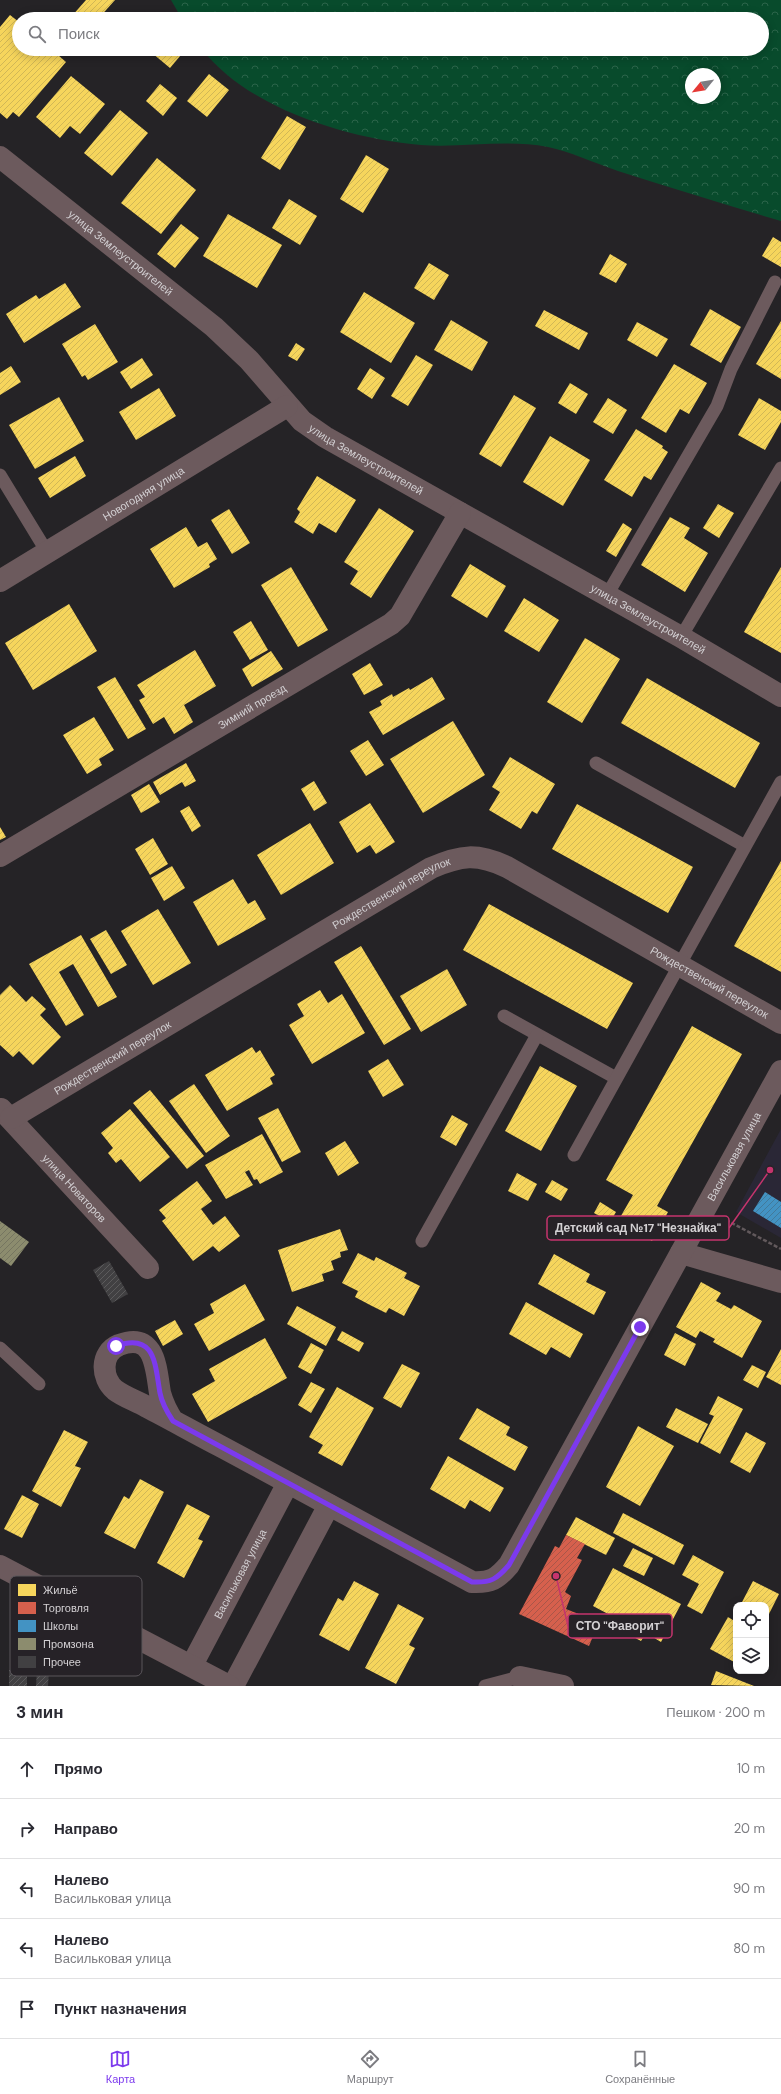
<!DOCTYPE html>
<html lang="ru">
<head>
<meta charset="utf-8">
<style>
	:root { --surface:#fff; --page:#f2f2f3; --text:#2b2b33; --muted:#7c7c81; --line:#e1e1e2; --accent:#7c3aed }
	body { margin:0; font-family:"DM Sans",sans-serif; background:var(--page); color:var(--text) }
	.controls { position:absolute; right:12px; bottom:12px; display:grid; overflow:hidden; border-radius:8px; box-shadow:0 2px 10px #0003 }
	.controls button { width:36px; height:36px; display:grid; place-items:center; padding:0; border:0; border-bottom:1px solid var(--line); background:var(--surface); color:var(--text); font:20px sans-serif }
	.compass { position:absolute; left:685px; top:68px; width:36px; height:36px; border-radius:50%; background:var(--surface); box-shadow:0 2px 10px #0003; rotate:240deg }
	.stop { position:absolute; width:12px; height:12px; margin:-9px; border:3px solid #7c3aed; border-radius:50%; background:#fff }
	.stop.end { background:#7c3aed; border-color:#fff; box-shadow:0 1px 4px #0008 }
	.list { margin:0; padding:0; list-style:none }
	h2 { display:flex; justify-content:space-between; align-items:center; height:52px; margin:0; padding:0 16px; font-size:17px }
	h2 small { font-size:13px; font-weight:400; color:var(--muted) }
	.list li { display:grid; grid-template-columns:26px 1fr auto; gap:12px; align-items:center; box-sizing:border-box; height:60px; padding:0 16px; border-top:1px solid var(--line) }
	.list b { display:block; font-size:15px; white-space:nowrap }
	.list p { margin:0; font-size:13px; white-space:nowrap; color:var(--muted) }
	.list em { font-size:13px; font-style:normal; color:var(--muted) }
	.icon { flex:none; width:22px; height:22px; fill:none; stroke:currentColor; stroke-width:2; stroke-linecap:round; stroke-linejoin:round }
	.map { position:relative; flex:none; width:781px; height:1686px; overflow:hidden }
	.search { position:absolute; background:var(--surface); box-shadow:0 2px 10px #0003; left:12px; right:12px; top:12px; height:44px; display:flex; align-items:center; gap:10px; box-sizing:border-box; padding:0 14px; border-radius:22px; color:var(--muted); font-size:15px }
	.sheet { height:352px; background:var(--surface) }
	nav { display:flex; justify-content:space-around; align-items:center; box-sizing:border-box; height:56px; border-top:1px solid var(--line); background:var(--surface); font-size:11px; color:var(--muted) }
	nav a { display:grid; justify-items:center; gap:2px }
	nav .on { color:var(--accent) }
	.map>svg:first-child { display:block }
</style>
</head>
<body>
<div class="map">
<svg width="781" height="1686" viewBox="0 0 781 1686">
	<defs>
		<pattern id="forest-crowns" width="20" height="18" patternUnits="userSpaceOnUse"><rect width="20" height="18" fill="#084b2c"/><path d="M2 6a3 3 0 1 1 6 0M12 15a3 3 0 1 1 6 0" fill="none" stroke="#2b644a"/></pattern>
		<pattern id="homes-hatch" width="6" height="6" patternUnits="userSpaceOnUse"><rect width="6" height="6" fill="#f6d55c"/><path d="M-1 1l2-2M0 6l6-6M5 7l2-2" fill="none" stroke="#d1b756"/></pattern>
		<pattern id="shops-hatch" width="6" height="6" patternUnits="userSpaceOnUse"><rect width="6" height="6" fill="#d6604d"/><path d="M-1 1l2-2M0 6l6-6M5 7l2-2" fill="none" stroke="#a95649"/></pattern>
		<pattern id="schools-hatch" width="6" height="6" patternUnits="userSpaceOnUse"><rect width="6" height="6" fill="#4393c3"/><path d="M-1 1l2-2M0 6l6-6M5 7l2-2" fill="none" stroke="#427a9b"/></pattern>
		<pattern id="industry-hatch" width="6" height="6" patternUnits="userSpaceOnUse"><rect width="6" height="6" fill="#8c8c6e"/><path d="M-1 1l2-2M0 6l6-6M5 7l2-2" fill="none" stroke="#757560"/></pattern>
		<pattern id="building-hatch" width="6" height="6" patternUnits="userSpaceOnUse"><rect width="6" height="6" fill="#414042"/><path d="M-1 1l2-2M0 6l6-6M5 7l2-2" fill="none" stroke="#5c5b5c"/></pattern>
	</defs>
	<rect width="100%" height="100%" fill="#252326"/>
	<polygon fill="#2a2736" points="781,1129 781,1238 736,1212"/>
	<path fill="url(#forest-crowns)" fill-rule="evenodd" d="M 171,0 L 781,0 L 781,221 C 726,205 672,188 618,171 C 597,164 569,151 548,147 C 506,139 463,148 421,145 C 349,139 248,109 202,49 L 762,49 L 762,19 L 182,19 ZM 691,74 L 715,74 L 715,98 L 691,98 Z"/>
	<g fill="url(#homes-hatch)">
		<polygon points="86,0 115,0 98,19 74,19 71,17"/>
		<polygon points="10,15 19,22 19,49 51,49 66,62 19,117 13,112 7,119 0,113 0,27"/>
		<polygon points="155,49 186,49 170,68 152,53"/>
		<polygon points="209,74 229,90 207,117 187,101"/>
		<polygon points="71,76 105,104 80,134 70,126 60,138 36,117"/>
		<polygon points="160,84 177,98 163,116 146,101"/>
		<polygon points="120,110 148,133 112,176 84,153"/>
		<polygon points="287,116 306,127 280,170 261,158"/>
		<polygon points="366,155 389,169 363,213 340,199"/>
		<polygon points="157,158 196,190 161,234 121,203"/>
		<polygon points="289,199 317,216 300,245 272,228"/>
		<polygon points="228,214 282,245 257,288 203,256"/>
		<polygon points="181,224 199,238 175,268 157,254"/>
		<polygon points="773,237 781,242 781,267 762,256"/>
		<polygon points="610,254 627,264 616,283 599,274"/>
		<polygon points="429,263 449,275 434,300 414,288"/>
		<polygon points="65,283 81,307 24,343 6,314 36,295 39,299"/>
		<polygon points="364,292 415,323 391,363 340,332"/>
		<polygon points="710,309 741,327 721,363 690,345"/>
		<polygon points="544,310 588,333 579,350 535,326"/>
		<polygon points="451,320 488,342 472,371 434,350"/>
		<polygon points="781,321 781,379 756,364"/>
		<polygon points="637,322 668,339 657,357 627,340"/>
		<polygon points="95,324 118,362 88,380 85,375 82,377 62,344"/>
		<polygon points="296,343 305,349 297,361 288,356"/>
		<polygon points="416,355 433,365 408,406 391,396"/>
		<polygon points="142,358 153,375 131,389 120,372"/>
		<polygon points="674,364 707,383 689,414 680,409 666,433 641,418"/>
		<polygon points="11,366 21,382 0,395 0,373"/>
		<polygon points="370,368 385,378 372,399 357,389"/>
		<polygon points="570,383 588,394 576,414 558,403"/>
		<polygon points="159,388 176,416 136,440 119,412"/>
		<polygon points="514,395 536,408 501,467 479,454"/>
		<polygon points="59,397 84,441 35,469 9,425"/>
		<polygon points="608,398 627,410 613,434 593,422"/>
		<polygon points="759,398 781,411 781,422 765,450 738,435"/>
		<polygon points="636,429 663,446 662,448 668,452 651,480 644,476 632,497 604,480"/>
		<polygon points="550,436 590,460 563,506 523,482"/>
		<polygon points="75,456 86,476 50,498 38,478"/>
		<polygon points="317,476 356,500 336,533 319,523 313,534 294,522 300,512 297,509"/>
		<polygon points="718,504 734,513 719,538 703,528"/>
		<polygon points="379,508 414,531 371,598 350,584 358,571 344,562"/>
		<polygon points="229,509 250,543 232,554 211,520"/>
		<polygon points="670,517 690,528 684,538 708,553 685,592 641,565"/>
		<polygon points="623,523 632,529 616,557 606,551"/>
		<polygon points="186,527 198,547 207,542 217,559 209,564 210,567 174,588 150,549"/>
		<polygon points="470,564 506,586 487,618 451,596"/>
		<polygon points="291,567 328,630 298,647 261,585"/>
		<polygon points="781,567 781,653 744,632"/>
		<polygon points="524,598 559,620 539,652 504,631"/>
		<polygon points="69,604 97,651 33,690 5,643"/>
		<polygon points="251,621 268,650 250,660 233,632"/>
		<polygon points="585,638 620,659 582,723 547,702"/>
		<polygon points="195,650 216,686 184,705 193,722 174,734 164,717 153,724 139,700 145,697 137,685"/>
		<polygon points="271,651 283,669 252,687 242,669"/>
		<polygon points="370,663 383,685 364,695 352,674"/>
		<polygon points="115,677 146,729 128,739 97,687"/>
		<polygon points="432,677 445,699 383,735 369,712 382,705 380,701 392,694 393,697 409,688 410,690"/>
		<polygon points="647,678 760,743 735,788 621,723"/>
		<polygon points="94,717 114,750 99,759 102,765 87,774 63,735"/>
		<polygon points="453,721 485,775 423,813 390,759"/>
		<polygon points="368,740 384,765 366,776 350,751"/>
		<polygon points="510,757 555,784 537,814 532,811 521,829 489,810 500,792 492,787"/>
		<polygon points="186,763 196,781 185,787 182,782 160,795 153,782"/>
		<polygon points="314,781 327,803 314,811 301,789"/>
		<polygon points="149,784 160,802 141,813 131,795"/>
		<polygon points="370,803 395,842 376,854 370,845 357,853 339,822"/>
		<polygon points="577,804 693,867 668,913 552,849"/>
		<polygon points="189,806 201,826 192,832 180,811"/>
		<polygon points="310,823 334,863 281,895 257,855"/>
		<polygon points="0,827 6,837 0,840"/>
		<polygon points="153,838 168,864 150,875 135,849"/>
		<polygon points="781,861 781,972 734,946"/>
		<polygon points="172,866 185,888 164,901 151,878"/>
		<polygon points="233,879 248,904 255,900 266,919 218,946 193,902"/>
		<polygon points="489,904 633,983 607,1029 463,950"/>
		<polygon points="158,909 191,963 153,985 121,931"/>
		<polygon points="106,930 127,965 111,974 90,939"/>
		<polygon points="81,935 117,997 98,1007 73,964 59,972 84,1015 66,1026 29,964"/>
		<polygon points="361,946 411,1029 384,1045 334,962"/>
		<polygon points="447,969 467,1005 421,1032 400,996"/>
		<polygon points="10,985 26,1002 32,996 46,1009 40,1015 61,1037 33,1065 19,1051 13,1057 0,1045 0,995"/>
		<polygon points="320,990 328,1003 342,994 365,1033 312,1064 289,1025 304,1016 297,1004"/>
		<polygon points="692,1026 742,1054 657,1206 668,1212 652,1241 618,1221 633,1195 606,1180"/>
		<polygon points="252,1047 256,1053 260,1050 275,1075 270,1078 273,1084 227,1111 205,1075"/>
		<polygon points="388,1059 404,1085 383,1097 368,1071"/>
		<polygon points="540,1066 577,1086 541,1151 505,1131"/>
		<polygon points="194,1084 230,1136 206,1153 169,1101"/>
		<polygon points="150,1090 204,1156 187,1169 133,1103"/>
		<polygon points="278,1108 301,1152 282,1162 258,1118"/>
		<polygon points="130,1109 170,1157 140,1182 121,1159 116,1163 108,1153 113,1148 101,1133"/>
		<polygon points="452,1115 468,1124 456,1146 440,1137"/>
		<polygon points="262,1134 283,1172 260,1184 257,1179 254,1180 249,1170 245,1172 253,1185 226,1199 205,1165"/>
		<polygon points="345,1141 359,1163 338,1176 325,1153"/>
		<polygon points="517,1173 537,1184 528,1201 508,1191"/>
		<polygon points="552,1180 568,1189 561,1201 545,1192"/>
		<polygon points="197,1181 212,1201 201,1209 213,1225 225,1216 240,1236 219,1252 213,1246 193,1261 162,1221 166,1218 159,1210"/>
		<polygon points="600,1202 616,1212 610,1222 594,1213"/>
		<polygon points="340,1229 348,1250 340,1252 341,1257 331,1261 334,1270 322,1274 324,1281 292,1292 278,1250"/>
		<polygon points="358,1253 374,1261 376,1257 407,1273 404,1278 420,1286 404,1316 389,1308 386,1313 370,1305 355,1297 358,1291 342,1283"/>
		<polygon points="554,1254 590,1274 586,1282 606,1292 594,1315 538,1284"/>
		<polygon points="701,1282 721,1293 716,1301 731,1309 734,1305 762,1321 742,1358 713,1342 715,1339 700,1331 696,1338 676,1327"/>
		<polygon points="245,1284 265,1320 209,1351 194,1324 214,1313 210,1304"/>
		<polygon points="526,1302 583,1334 570,1358 551,1347 546,1355 509,1334"/>
		<polygon points="297,1306 336,1327 326,1346 287,1324"/>
		<polygon points="175,1320 183,1334 163,1346 155,1331"/>
		<polygon points="342,1331 364,1343 359,1352 337,1340"/>
		<polygon points="675,1333 696,1344 685,1366 664,1355"/>
		<polygon points="265,1338 287,1378 208,1422 192,1394 215,1381 209,1369"/>
		<polygon points="311,1343 324,1350 311,1374 298,1367"/>
		<polygon points="781,1349 781,1385 766,1377"/>
		<polygon points="402,1364 420,1373 401,1408 383,1398"/>
		<polygon points="752,1365 766,1372 758,1388 743,1380"/>
		<polygon points="311,1382 325,1389 311,1413 298,1405"/>
		<polygon points="337,1387 374,1408 342,1466 318,1453 323,1445 309,1437"/>
		<polygon points="718,1396 743,1409 720,1454 700,1443 714,1416 709,1414"/>
		<polygon points="477,1408 510,1427 506,1435 528,1447 515,1471 459,1439"/>
		<polygon points="676,1408 708,1424 698,1443 666,1427"/>
		<polygon points="638,1426 674,1446 640,1506 606,1487"/>
		<polygon points="64,1430 88,1442 75,1466 81,1468 61,1507 32,1491"/>
		<polygon points="746,1432 766,1443 750,1473 730,1462"/>
		<polygon points="448,1456 504,1488 490,1512 470,1500 465,1509 430,1489"/>
		<polygon points="140,1479 164,1492 135,1549 104,1533 124,1496 129,1499"/>
		<polygon points="22,1495 39,1504 22,1538 4,1529"/>
		<polygon points="187,1504 210,1516 198,1539 203,1541 184,1578 157,1563"/>
		<polygon points="623,1513 684,1545 674,1565 613,1533"/>
		<polygon points="576,1517 615,1538 606,1555 566,1535"/>
		<polygon points="633,1548 653,1558 644,1576 623,1566"/>
		<polygon points="693,1555 724,1572 702,1614 687,1606 699,1584 682,1575"/>
		<polygon points="613,1568 681,1604 661,1642 646,1633 641,1641 606,1623 610,1615 593,1606"/>
		<polygon points="354,1581 379,1594 349,1651 319,1635 338,1598 343,1601"/>
		<polygon points="753,1581 779,1594 766,1620 766,1605 741,1604"/>
		<polygon points="398,1604 424,1618 409,1645 415,1648 396,1684 365,1668"/>
		<polygon points="728,1617 736,1622 736,1663 710,1649"/>
		<polygon points="716,1671 754,1686 711,1685"/>
	</g>
	<polygon fill="url(#shops-hatch)" points="566,1535 585,1544 577,1558 582,1560 565,1592 571,1596 566,1609 599,1622 589,1646 519,1614 555,1546 559,1548"/>
	<polygon fill="url(#schools-hatch)" points="765,1192 781,1202 781,1228 753,1211"/>
	<polygon fill="url(#industry-hatch)" points="0,1221 29,1242 11,1266 0,1258"/>
	<g fill="url(#building-hatch)">
		<polygon points="109,1261 128,1294 112,1303 93,1270"/>
		<polygon points="38,1653 50,1654 48,1686 36,1686"/>
		<rect x="9" y="1670" width="18" height="16"/>
	</g>
	<g fill="none" stroke-linecap="round" stroke-linejoin="round">
		<polyline stroke="#62595c" stroke-width="2.5" stroke-dasharray="4 2" stroke-linecap="butt" points="726,1220 781,1249"/>
		<g stroke="#6c5a5d" stroke-width="13">
			<polyline points="0,475 47,552"/>
			<polyline points="607,595 717,406 731,369 775,282"/>
			<polyline points="681,637 781,468"/>
			<polyline points="596,763 745,846"/>
			<polyline points="504,1016 616,1078"/>
			<polyline points="574,1155 781,782"/>
			<polyline points="422,1241 537,1035"/>
			<polyline points="0,1348 39,1384"/>
			<polyline points="485,1686 520,1677"/>
		</g>
		<g stroke="#6c5a5d" stroke-width="22">
			<path id="s1" d="M 0,157 L 214,327 L 249,360 L 302,421 L 325,437 L 681,637 L 781,696"/>
			<path id="s2" d="M 0,581 L 287,406"/>
			<path id="s3" d="M 0,856 L 391,624 L 400,616 L 460,513"/>
			<path id="s4" d="M 1,1109 L 148,1268"/>
			<path id="s5" d="M 11,1118 L 431,868 C 461,855 477,853 507,867 L 781,1023"/>
			<polyline points="681,1253 781,1282"/>
			<path id="s6" d="M 173,1421 C 167,1412 163,1404 160,1393 C 156,1370 156,1331 119,1345 C 100,1353 101,1378 115,1390 C 124,1397 137,1401 147,1407 C 172,1420 197,1434 222,1447 C 305,1492 389,1537 472,1582 C 491,1583 497,1579 509,1565 L 781,1071"/>
			<path id="s7" d="M 192,1665 L 288,1483"/>
			<polyline points="520,1677 563,1686"/>
			<polyline points="233,1686 329,1505"/>
		</g>
		<polyline stroke="#6c5a5d" stroke-width="22" points="0,1566 229,1686"/>
	</g>
	<g fill="none" stroke-linecap="round" stroke-linejoin="round">
		<path stroke="#7c3aed" stroke-width="5" d="M 116,1346 C 156,1332 155,1365 160,1393 C 162,1404 167,1412 173,1421 L 472,1582 C 491,1583 497,1579 509,1565 L 640,1327"/>
	</g>
	<g text-anchor="middle" dominant-baseline="central" stroke-width="4" stroke-linejoin="round" paint-order="stroke">
		<g font-size="11" fill="#d3d0d3" stroke="#262227">
			<text stroke="none"><textPath href="#s1" startOffset="154">улица Землеустроителей</textPath></text>
			<text stroke="none"><textPath href="#s1" startOffset="477">улица Землеустроителей</textPath></text>
			<text stroke="none"><textPath href="#s2" startOffset="168">Новогодняя улица</textPath></text>
			<text stroke="none"><textPath href="#s1" startOffset="801">улица Землеустроителей</textPath></text>
			<text stroke="none"><textPath href="#s3" startOffset="293">Зимний проезд</textPath></text>
			<text stroke="none"><textPath href="#s5" startOffset="442">Рождественский переулок</textPath></text>
			<text stroke="none"><textPath href="#s5" startOffset="801">Рождественский переулок</textPath></text>
			<text stroke="none"><textPath href="#s5" startOffset="118">Рождественский переулок</textPath></text>
			<text stroke="none"><textPath href="#s6" startOffset="1077">Васильковая улица</textPath></text>
			<text stroke="none"><textPath href="#s4" startOffset="108">улица Новаторов</textPath></text>
			<text stroke="none"><textPath href="#s7" startOffset="103">Васильковая улица</textPath></text>
		</g>
	</g>
	<rect x="10" y="1576" width="132" height="100" rx="6" fill="#262227" stroke="#5a565b" stroke-width="1"/>
	<rect x="18" y="1584" width="18" height="12" fill="#f6d55c"/>
	<rect x="18" y="1602" width="18" height="12" fill="#d6604d"/>
	<rect x="18" y="1620" width="18" height="12" fill="#4393c3"/>
	<rect x="18" y="1638" width="18" height="12" fill="#8c8c6e"/>
	<rect x="18" y="1656" width="18" height="12" fill="#414042"/>
	<g font-size="11" fill="#d3d0d3">
		<text x="43" y="1594">Жильё</text>
		<text x="43" y="1612">Торговля</text>
		<text x="43" y="1630">Школы</text>
		<text x="43" y="1648">Промзона</text>
		<text x="43" y="1666">Прочее</text>
	</g>
	<path fill="none" stroke="#c5346d" stroke-width="1.5" d="M770 1170L729 1228M556 1576L568 1626"/>
	<g fill="#c5346d" stroke="#262227" stroke-width="1.5">
		<circle cx="770" cy="1170" r="4"/>
		<circle cx="556" cy="1576" r="4"/>
	</g>
	<g fill="#262227" stroke="#c5346d" stroke-width="1.5">
		<rect x="547" y="1216" width="182" height="24" rx="4"/>
		<rect x="568" y="1614" width="104" height="24" rx="4"/>
	</g>
	<g font-size="12" text-anchor="middle" font-weight="bold" fill="#d3d0d3">
		<text x="638" y="1232">Детский сад №17 "Незнайка"</text>
		<text x="620" y="1630">СТО "Фаворит"</text>
	</g>
</svg>
<div class="controls">
<button><svg class="icon" aria-label="locate" viewBox="0 0 24 24"><circle cx="12" cy="12" r="6"/><path d="M12 2v4M12 18v4M2 12h4M18 12h4"/></svg></button>
<button><svg class="icon" aria-label="layers" viewBox="0 0 24 24"><path d="M12 4l9 5-9 5-9-5zM3 14l9 5 9-5"/></svg></button>
</div>
<svg class="compass" viewBox="-18 -18 36 36"><path d="M0-13l5 13h-10z" fill="#e53935"/><path d="M0 13l5-13h-10z" fill="#7c7c81"/></svg>
<div class="stop" style="left:116px;top:1346px"></div>
<div class="stop end" style="left:640px;top:1327px"></div>
<div class="search"><svg class="icon" aria-label="search" viewBox="0 0 24 24"><circle cx="10" cy="10" r="6"/><path d="M15 15l6 6"/></svg>Поиск</div>
</div>
<section class="sheet">
<h2>3 мин<small>Пешком · 200 m</small></h2>
<ul class="list">
<li><svg class="icon" aria-label="ahead" viewBox="0 0 24 24"><path d="M12 20V5M6 11l6-6 6 6"/></svg><div><b>Прямо</b></div><em>10 m</em></li>
<li><svg class="icon" aria-label="right" viewBox="0 0 24 24"><path d="M7 20v-9h11M14 6l5 5-5 5"/></svg><div><b>Направо</b></div><em>20 m</em></li>
<li><svg class="icon" aria-label="left" viewBox="0 0 24 24"><path d="M17 20v-9H6M10 6l-5 5 5 5"/></svg><div><b>Налево</b><p>Васильковая улица</p></div><em>90 m</em></li>
<li><svg class="icon" aria-label="left" viewBox="0 0 24 24"><path d="M17 20v-9H6M10 6l-5 5 5 5"/></svg><div><b>Налево</b><p>Васильковая улица</p></div><em>80 m</em></li>
<li><svg class="icon" aria-label="arrive" viewBox="0 0 24 24"><path d="M6 21V4h12l-3 4 3 4H6"/></svg><div><b>Пункт назначения</b></div></li>
</ul>
</section>
<nav>
<a class="on"><svg class="icon" aria-label="map" viewBox="0 0 24 24"><path d="M3 6l6-2 6 2 6-2v14l-6 2-6-2-6 2zM9 4v14M15 6v14"/></svg>Карта</a>
<a><svg class="icon" aria-label="directions" viewBox="0 0 24 24"><path d="M12 3l9 9-9 9-9-9zM9 14v-3h6M13 9l2 2-2 2"/></svg>Маршрут</a>
<a><svg class="icon" aria-label="saved" viewBox="0 0 24 24"><path d="M7 4h10v16l-5-4-5 4z"/></svg>Сохранённые</a>
</nav>
</body>
</html>
